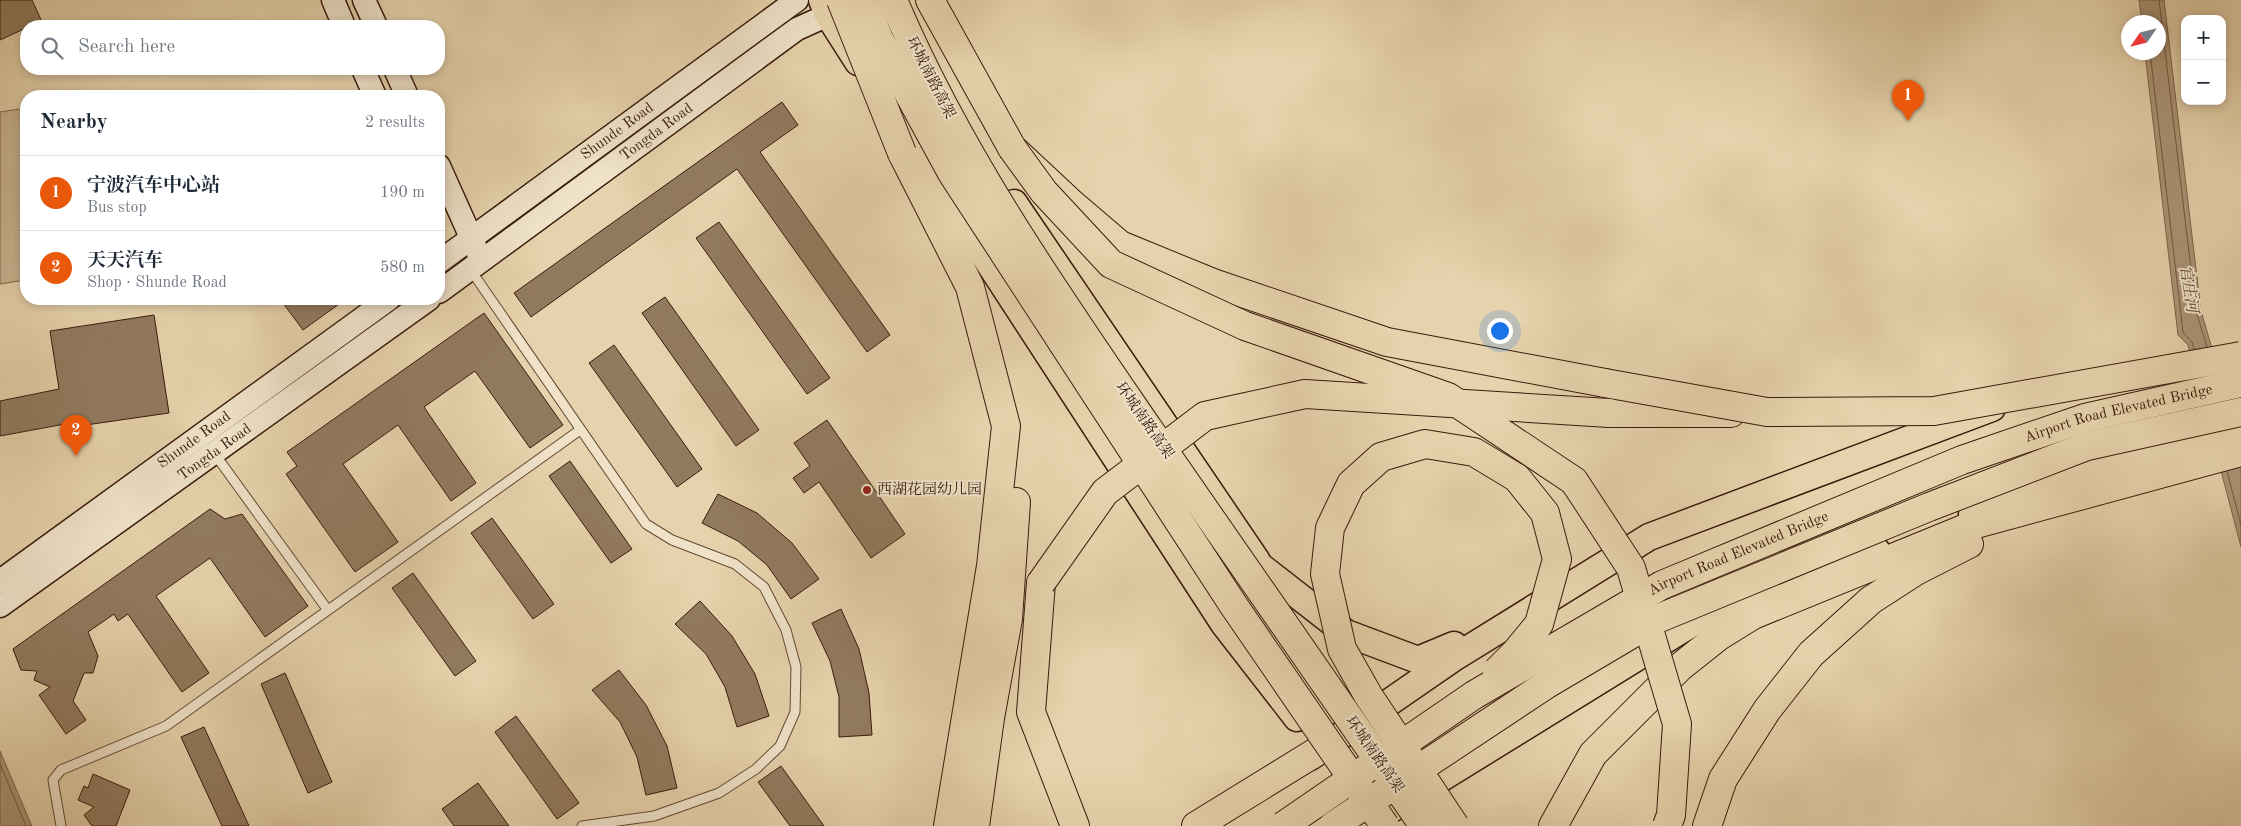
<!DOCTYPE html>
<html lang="en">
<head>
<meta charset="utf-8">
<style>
	:root { --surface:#fff; --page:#f6f6f7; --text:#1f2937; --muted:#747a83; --line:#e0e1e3; --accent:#ea580c }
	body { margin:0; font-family:"Old Standard TT","Noto Serif SC",serif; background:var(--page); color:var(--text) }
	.controls { position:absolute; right:15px; top:15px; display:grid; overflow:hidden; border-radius:10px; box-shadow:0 2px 8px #0003 }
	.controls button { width:45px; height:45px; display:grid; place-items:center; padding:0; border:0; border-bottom:1px solid var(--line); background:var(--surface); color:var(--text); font:25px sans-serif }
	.compass { position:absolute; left:2121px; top:15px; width:45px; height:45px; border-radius:50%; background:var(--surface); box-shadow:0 2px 8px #0003; rotate:235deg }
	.you { position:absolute; left:1499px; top:330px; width:18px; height:18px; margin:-12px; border:4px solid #fff; border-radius:50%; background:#1a73e8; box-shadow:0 0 0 8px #1a73e833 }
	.badge { display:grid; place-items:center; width:32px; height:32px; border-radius:50%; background:var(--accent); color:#fff; font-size:16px; font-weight:700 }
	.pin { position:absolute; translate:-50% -41px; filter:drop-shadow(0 1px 2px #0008) }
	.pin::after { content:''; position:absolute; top:26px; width:18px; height:15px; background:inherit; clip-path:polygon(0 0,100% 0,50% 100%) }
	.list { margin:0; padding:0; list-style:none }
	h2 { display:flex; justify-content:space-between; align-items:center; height:65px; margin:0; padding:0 20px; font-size:21px }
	h2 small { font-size:16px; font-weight:400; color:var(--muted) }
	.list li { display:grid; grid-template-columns:32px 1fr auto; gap:15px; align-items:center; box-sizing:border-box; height:75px; padding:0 20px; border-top:1px solid var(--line) }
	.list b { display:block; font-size:19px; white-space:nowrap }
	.list p { margin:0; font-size:16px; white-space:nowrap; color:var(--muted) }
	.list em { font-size:16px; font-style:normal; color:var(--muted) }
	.icon { flex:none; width:28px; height:28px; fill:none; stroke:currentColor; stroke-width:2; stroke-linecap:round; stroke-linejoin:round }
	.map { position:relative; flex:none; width:2241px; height:826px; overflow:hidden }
	.search { position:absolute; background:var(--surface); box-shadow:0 2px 8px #0003; left:20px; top:20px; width:425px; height:55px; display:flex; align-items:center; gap:12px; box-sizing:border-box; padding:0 18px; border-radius:20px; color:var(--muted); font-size:19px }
	.panel { position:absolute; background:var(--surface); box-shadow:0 2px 8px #0003; left:20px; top:90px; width:425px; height:215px; border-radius:20px }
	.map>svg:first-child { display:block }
</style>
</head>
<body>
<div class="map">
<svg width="2241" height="826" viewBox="0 0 2241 826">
	<rect width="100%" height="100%" fill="#e6d2ac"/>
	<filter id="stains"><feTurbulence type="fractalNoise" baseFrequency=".004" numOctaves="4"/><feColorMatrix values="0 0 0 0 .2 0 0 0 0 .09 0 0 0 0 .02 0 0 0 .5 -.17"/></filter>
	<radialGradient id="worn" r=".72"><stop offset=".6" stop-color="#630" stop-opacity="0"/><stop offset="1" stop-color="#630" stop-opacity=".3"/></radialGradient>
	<polygon fill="#c8b391" stroke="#80674e" points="26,108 26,280 0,284 0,112"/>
	<g fill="#ab9476" stroke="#7d644c">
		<polygon points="2139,0 2164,0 2201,311 2241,447 2241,547 2188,345 2178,335 2145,53 2158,52 2158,22 2142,22"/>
		<polygon points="0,751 31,824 32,826 0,826"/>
	</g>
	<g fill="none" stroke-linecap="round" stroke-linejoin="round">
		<g stroke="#725841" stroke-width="1">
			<polyline points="2159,0 2196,311 2207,347"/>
			<polyline points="2150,52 2183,332 2192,342 2194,349"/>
			<polyline points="2227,471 2241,525"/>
			<polyline points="0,764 26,826"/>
		</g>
	</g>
	<g fill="#927a5f" stroke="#381b0c">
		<polygon points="0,0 32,0 42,22 26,26 26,28 0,40"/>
		<polygon points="782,102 798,125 760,152 890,335 867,352 737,169 531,317 514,293"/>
		<polygon points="719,222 830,378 807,394 696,238"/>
		<polygon points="665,297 759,430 736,446 642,313"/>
		<polygon points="280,299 346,299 303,330"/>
		<polygon points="484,313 563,425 530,448 475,371 424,407 476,483 451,501 398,425 343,464 398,542 355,572 286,474 297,466 287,452"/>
		<polygon points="154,315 169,413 65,428 65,424 0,436 0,401 59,389 50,331"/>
		<polygon points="614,345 702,469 677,487 589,363"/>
		<polygon points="827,420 905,534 871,558 819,482 804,493 793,478 810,466 794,443"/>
		<polygon points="570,461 632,549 611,563 549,476"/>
		<polygon points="718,494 757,513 792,543 819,579 791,599 767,565 738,541 702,523"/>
		<polygon points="210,509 225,519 242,514 308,606 265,637 210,558 156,596 209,673 182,692 128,614 118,621 114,614 88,632 98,656 93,673 84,673 73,701 86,720 66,734 39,695 50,687 34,680 37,671 21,670 13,649"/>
		<polygon points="492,518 554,604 533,619 471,533"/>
		<polygon points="413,573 476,661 455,676 392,588"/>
		<polygon points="700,601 732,636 755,674 769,716 737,727 725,687 706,654 675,624"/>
		<polygon points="841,609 859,649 869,693 872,735 839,737 839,697 830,661 812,623"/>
		<polygon points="619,670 646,705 667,746 677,788 646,795 637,757 620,722 592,690"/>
		<polygon points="285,673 332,782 308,793 261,684"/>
		<polygon points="516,716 579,803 557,819 495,732"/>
		<polygon points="204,727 249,826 222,826 181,737"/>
		<polygon points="781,766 824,826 790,826 758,782"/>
		<polygon points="93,774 130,790 116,826 92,826 84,815 94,807 78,800 84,786 88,788"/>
		<polygon points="478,783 509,826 454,826 442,809"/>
	</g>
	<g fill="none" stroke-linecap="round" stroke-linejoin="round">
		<g stroke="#644934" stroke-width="11">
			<g id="lane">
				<polyline points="470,269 646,524 672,540 735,564 764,587 786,630 796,667 795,712 780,746 756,769 719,793 654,816 582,826"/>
				<polyline points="214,453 327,609"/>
				<polyline points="61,826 53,780 61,770 166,726 580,430"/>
			</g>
		</g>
		<g stroke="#381b0c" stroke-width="25">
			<g id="secondary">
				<polyline points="333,0 344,26"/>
				<polyline points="364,0 376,26"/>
				<polyline points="363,69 375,96"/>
				<polyline points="395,69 407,96"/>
				<polyline points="439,166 478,253"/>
				<path id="s1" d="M 439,262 L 797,0"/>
				<path id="s2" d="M 439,292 L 797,29 L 828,15 L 846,10"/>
				<path id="s3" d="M 0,581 L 389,299"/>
				<path id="s4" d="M 0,606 L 429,299"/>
			</g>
		</g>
		<g stroke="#381b0c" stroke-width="29">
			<g id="primary">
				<polyline points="822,0 828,15 858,62"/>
				<polyline points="897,122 1224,624 1297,718"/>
				<polyline points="1014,203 1257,561"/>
				<polyline points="1972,514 2108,463 2241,434"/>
				<polyline points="1260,566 1346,633 1418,660 1454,645"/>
				<polyline points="1310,757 1452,659 1649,537 1992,408"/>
				<polyline points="1364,826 1704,616 1877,551"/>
			</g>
		</g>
		<g stroke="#381b0c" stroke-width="30">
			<g id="highway">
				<polyline points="930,0 1012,148 1072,204 1120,245 1213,283 1387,342 1605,383"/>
				<polyline points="902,153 970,287 1006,426 991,566 948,826"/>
				<polyline points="1609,413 1731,413"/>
				<polyline points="1041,583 1031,712 1075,826"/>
				<polyline points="975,826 990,718 1008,619 1016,502"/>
				<polyline points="1196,826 1321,749"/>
				<polyline points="1553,826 1593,754 1680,667 1719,636 1753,615 1976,524 2241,452"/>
				<polyline points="1707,826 1723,779 1767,710 1811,654 1871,600 1916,571 1969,544"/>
			</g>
		</g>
		<use href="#lane" stroke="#efe2c9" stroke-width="9"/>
		<use href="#secondary" stroke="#efe2c9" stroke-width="22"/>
		<use href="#primary" stroke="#e6d2ac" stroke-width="26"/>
		<use href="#highway" stroke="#e6d2ac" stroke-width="28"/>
		<g stroke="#381b0c" stroke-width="30" stroke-linecap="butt">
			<g id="highway-bridge">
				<polyline points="841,0 902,153"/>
				<polyline points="864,0 879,39 952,173 1234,606 1385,826"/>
				<path d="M 893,0 C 958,154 1054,291 1148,428 C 1240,560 1332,693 1424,826"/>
				<polyline points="1012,148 1044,192 1111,264 1245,326 1448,397 1574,481 1631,568 1677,724 1671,815 1667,826"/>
				<polyline points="1605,383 1767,412 1934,411 2241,356"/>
				<polyline points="1041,583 1105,492 1205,416 1305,394 1609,413"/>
				<path id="s5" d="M 1283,826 L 1474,695 L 1662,585 L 1962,460 L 2085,418 L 2241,383"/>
				<polyline points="1333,826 1547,684 1657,619 1929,507 2087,446 2241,412"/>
				<polyline points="1455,826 1368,695 1342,649 1325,574 1330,528 1351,484 1381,457 1425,444 1474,452 1517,478 1545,513 1557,559 1539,624 1516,652 1497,671"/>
			</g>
		</g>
		<use href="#highway-bridge" stroke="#e6d2ac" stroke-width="28"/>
	</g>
	<circle fill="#8f2418" stroke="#efe2c9" stroke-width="2" cx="867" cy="490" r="5"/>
	<g text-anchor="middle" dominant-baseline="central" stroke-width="4" stroke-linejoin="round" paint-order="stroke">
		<g font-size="15" fill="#381b0c" stroke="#efe2c9">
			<text transform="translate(930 78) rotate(63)">环城南路高架</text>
			<text stroke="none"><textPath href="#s1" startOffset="221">Shunde Road</textPath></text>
			<text stroke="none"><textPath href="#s2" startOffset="270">Tongda Road</textPath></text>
			<text stroke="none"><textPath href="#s5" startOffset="938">Airport Road Elevated Bridge</textPath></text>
			<text transform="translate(1144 421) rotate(55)">环城南路高架</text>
			<text stroke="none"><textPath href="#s3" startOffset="240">Shunde Road</textPath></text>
			<text stroke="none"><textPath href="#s4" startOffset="264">Tongda Road</textPath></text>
			<text stroke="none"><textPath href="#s5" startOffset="532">Airport Road Elevated Bridge</textPath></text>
			<text transform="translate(1374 755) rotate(55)">环城南路高架</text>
		</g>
		<g font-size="15" fill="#381b0c" stroke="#efe2c9" text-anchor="start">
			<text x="877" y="490">西湖花园幼儿园</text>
		</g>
		<g font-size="16" font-style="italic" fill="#604531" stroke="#efe2c9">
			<text transform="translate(2188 289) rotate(81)">官庄河</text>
		</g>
	</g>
	<rect width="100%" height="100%" filter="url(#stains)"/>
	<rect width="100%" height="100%" fill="url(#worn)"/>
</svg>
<div class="controls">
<button>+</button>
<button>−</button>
</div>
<svg class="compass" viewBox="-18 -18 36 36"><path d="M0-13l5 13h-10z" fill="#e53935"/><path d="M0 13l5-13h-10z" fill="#747a83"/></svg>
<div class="you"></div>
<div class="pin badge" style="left:1908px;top:121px">1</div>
<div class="pin badge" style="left:76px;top:456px">2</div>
<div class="search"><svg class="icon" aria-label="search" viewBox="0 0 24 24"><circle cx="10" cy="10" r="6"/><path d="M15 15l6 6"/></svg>Search here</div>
<section class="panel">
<h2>Nearby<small>2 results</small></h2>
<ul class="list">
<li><span class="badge">1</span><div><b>宁波汽车中心站</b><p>Bus stop</p></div><em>190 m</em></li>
<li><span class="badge">2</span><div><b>天天汽车</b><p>Shop · Shunde Road</p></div><em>580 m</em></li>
</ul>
</section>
</div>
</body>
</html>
